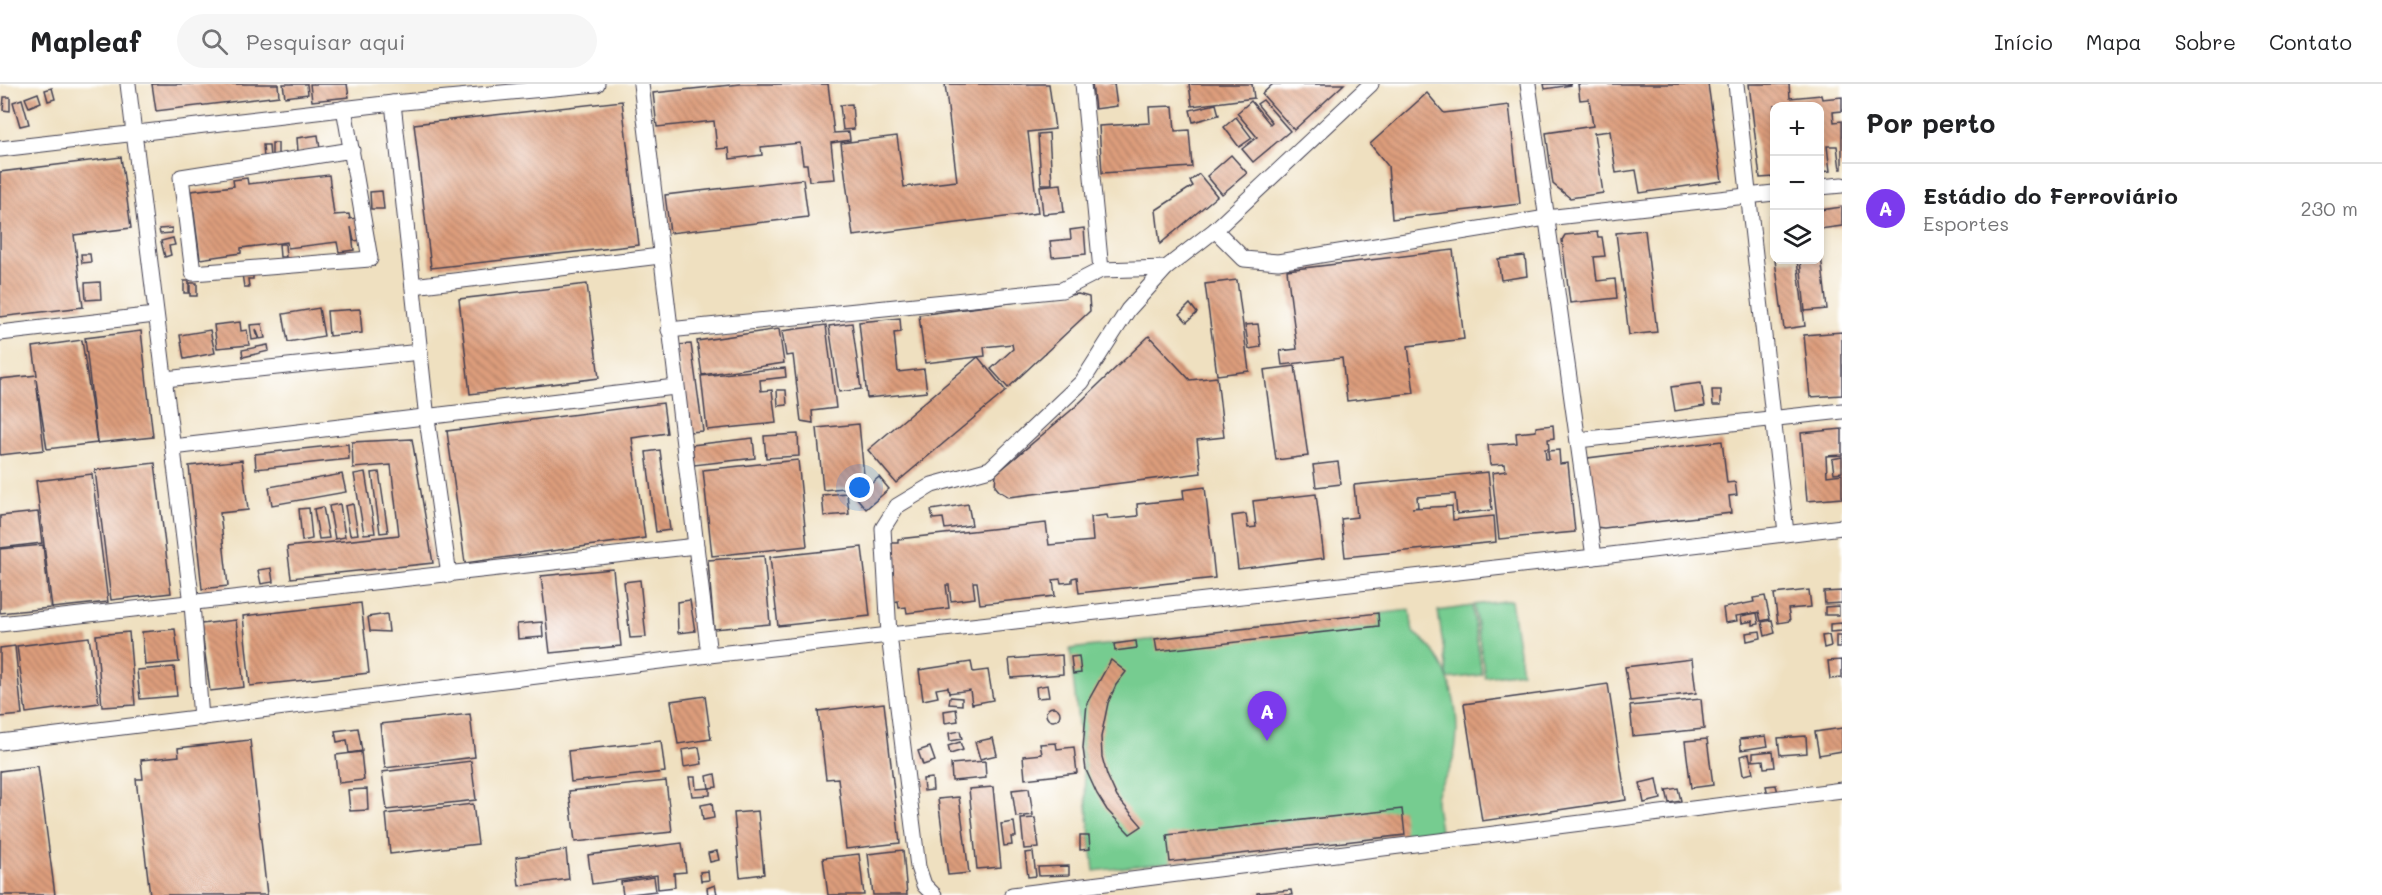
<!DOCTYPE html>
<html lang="pt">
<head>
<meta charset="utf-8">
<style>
	:root { --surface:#fff; --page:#f6f6f6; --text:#202124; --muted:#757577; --line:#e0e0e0; --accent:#7c3aed }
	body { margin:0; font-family:Mali,sans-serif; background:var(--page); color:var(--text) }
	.controls { position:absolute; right:18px; top:18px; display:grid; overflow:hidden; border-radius:12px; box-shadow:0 3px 9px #0003 }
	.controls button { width:54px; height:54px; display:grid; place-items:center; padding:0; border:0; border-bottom:2px solid var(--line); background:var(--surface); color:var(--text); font:30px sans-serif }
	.you { position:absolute; left:860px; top:404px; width:21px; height:21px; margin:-15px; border:4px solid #fff; border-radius:50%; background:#1a73e8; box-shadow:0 0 0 9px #1a73e833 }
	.badge { display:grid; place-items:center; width:39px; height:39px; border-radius:50%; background:var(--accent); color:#fff; font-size:20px; font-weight:700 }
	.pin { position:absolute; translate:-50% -50px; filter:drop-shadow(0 2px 3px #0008) }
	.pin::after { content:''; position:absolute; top:32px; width:21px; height:18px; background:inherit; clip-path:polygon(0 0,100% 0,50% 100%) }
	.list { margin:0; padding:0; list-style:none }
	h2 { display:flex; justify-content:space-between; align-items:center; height:78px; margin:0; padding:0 24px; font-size:26px }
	h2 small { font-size:20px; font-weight:400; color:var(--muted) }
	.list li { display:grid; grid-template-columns:39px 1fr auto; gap:18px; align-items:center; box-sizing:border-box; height:90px; padding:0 24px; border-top:2px solid var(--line) }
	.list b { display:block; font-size:22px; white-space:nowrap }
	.list p { margin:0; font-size:20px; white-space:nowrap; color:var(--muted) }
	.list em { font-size:20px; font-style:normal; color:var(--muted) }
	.icon { flex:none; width:33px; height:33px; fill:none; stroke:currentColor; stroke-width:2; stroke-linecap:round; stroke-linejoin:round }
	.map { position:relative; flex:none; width:1842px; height:811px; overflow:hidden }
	header { display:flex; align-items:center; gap:36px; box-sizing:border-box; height:84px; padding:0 30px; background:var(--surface); border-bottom:2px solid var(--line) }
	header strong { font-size:28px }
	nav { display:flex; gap:33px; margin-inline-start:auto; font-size:21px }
	.search { width:420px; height:54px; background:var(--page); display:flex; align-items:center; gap:15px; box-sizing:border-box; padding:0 21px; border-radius:33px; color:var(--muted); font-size:22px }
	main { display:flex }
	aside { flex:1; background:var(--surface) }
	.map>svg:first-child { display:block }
</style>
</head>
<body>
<header>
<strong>Mapleaf</strong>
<div class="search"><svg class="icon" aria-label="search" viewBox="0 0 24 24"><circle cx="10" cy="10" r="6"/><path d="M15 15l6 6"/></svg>Pesquisar aqui</div>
<nav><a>Início</a><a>Mapa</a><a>Sobre</a><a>Contato</a></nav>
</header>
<main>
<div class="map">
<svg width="1842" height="811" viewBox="0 0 1842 811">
	<defs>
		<pattern id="building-back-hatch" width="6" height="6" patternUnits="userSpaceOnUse" patternTransform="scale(1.5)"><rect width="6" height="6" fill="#dd9d7c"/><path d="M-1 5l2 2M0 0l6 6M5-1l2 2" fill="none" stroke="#b38067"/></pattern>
	</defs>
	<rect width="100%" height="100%" fill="#fff"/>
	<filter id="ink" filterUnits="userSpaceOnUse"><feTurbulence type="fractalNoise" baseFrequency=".0167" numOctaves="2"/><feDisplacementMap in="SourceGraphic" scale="12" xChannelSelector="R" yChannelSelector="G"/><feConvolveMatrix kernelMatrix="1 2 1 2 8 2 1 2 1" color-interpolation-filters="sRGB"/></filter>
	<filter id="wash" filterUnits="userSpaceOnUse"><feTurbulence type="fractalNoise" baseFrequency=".008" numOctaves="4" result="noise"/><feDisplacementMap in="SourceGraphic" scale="24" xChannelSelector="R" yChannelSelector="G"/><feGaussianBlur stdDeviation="1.35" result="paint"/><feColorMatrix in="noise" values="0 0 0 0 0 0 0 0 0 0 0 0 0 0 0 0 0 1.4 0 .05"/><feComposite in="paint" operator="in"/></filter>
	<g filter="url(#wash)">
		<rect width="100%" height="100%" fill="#efe0c0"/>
		<g fill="#76cc90" stroke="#4c7766" stroke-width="1.5">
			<polygon points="1511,516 1522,588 1485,593 1474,521"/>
			<polygon points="1472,522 1482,591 1448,595 1438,527"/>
			<path d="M 1410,526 L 1413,548 C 1452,573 1466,641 1451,682 C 1447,693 1436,704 1436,715 C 1436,726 1439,737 1440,747 L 1094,787 L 1070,565 Z"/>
		</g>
		<g id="blocks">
			<g fill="url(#building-back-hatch)">
				<polygon points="152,0 278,0 279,12 156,27"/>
				<polygon points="283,0 307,0 308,10 285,13"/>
				<polygon points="310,0 347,0 349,13 312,17"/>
				<polygon points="741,0 828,0 834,49 849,48 850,56 831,59 835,95 809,97 807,80 803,80 800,59 761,63 762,71 730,75 729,64 717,65 714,37 657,43 653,9"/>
				<polygon points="945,0 1049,0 1055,45 1028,48 1038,129 853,152 841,59 897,52 904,103 957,97"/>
				<polygon points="1092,0 1114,0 1117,22 1095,25"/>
				<polygon points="1189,0 1252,0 1254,14 1192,22"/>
				<polygon points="1273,0 1344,0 1294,46 1262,10"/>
				<polygon points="1544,0 1571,0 1571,1 1545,5"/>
				<polygon points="1578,0 1708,0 1722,97 1640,109 1636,86 1616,89 1610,47 1594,49 1603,109 1570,114 1553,100 1546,49 1593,42 1589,15 1580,16"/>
				<polygon points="1749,0 1789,0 1790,14 1821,11 1822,15 1842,13 1842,27 1833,28 1834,38 1842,37 1842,85 1840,85 1837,62 1827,62 1830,87 1820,88 1820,22 1774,22 1774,93 1760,94"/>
				<polygon points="52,4 55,15 48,17 45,6"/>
				<polygon points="38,9 41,18 29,23 25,14"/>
				<polygon points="1427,9 1444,29 1509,21 1520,120 1392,135 1388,82 1370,60"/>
				<polygon points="4,13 10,13 10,27 3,26"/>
				<polygon points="22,15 29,40 20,42 13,18"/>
				<polygon points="1263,16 1290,47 1253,78 1242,65 1257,53 1237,29 1251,17 1270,40 1272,38 1257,20"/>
				<polygon points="622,17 639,161 431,184 414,40"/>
				<polygon points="852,20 854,45 843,46 840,21"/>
				<polygon points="1216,20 1219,31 1193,38 1190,26"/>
				<polygon points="1173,22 1175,47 1189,46 1192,83 1102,89 1099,42 1150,39 1149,23"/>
				<polygon points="1236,33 1252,54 1239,63 1224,43"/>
				<polygon points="1049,49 1052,100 1041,100 1038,50"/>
				<polygon points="318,51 320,65 298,68 297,54"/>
				<rect x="272" y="59" width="6" height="13"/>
				<polygon points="263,61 269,61 270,74 264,75"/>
				<polygon points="1231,71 1247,89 1222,110 1207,92"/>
				<polygon points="121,73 131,144 74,151 83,223 0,233 0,88"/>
				<polygon points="1199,90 1217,112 1160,160 1156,126 1193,102 1190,97"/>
				<polygon points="329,91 334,131 349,130 350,135 357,134 361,156 354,157 351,143 354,166 339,168 337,158 288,164 287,158 241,164 241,169 200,175 191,107 234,102 233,96 247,94 248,100"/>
				<polygon points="803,95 808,133 670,149 665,111"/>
				<polygon points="1061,100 1064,128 1043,130 1040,102"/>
				<polygon points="382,107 384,125 371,125 370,108"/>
				<polygon points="1842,123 1842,142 1820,145 1820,126"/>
				<polygon points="1774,131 1774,156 1773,156 1770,132"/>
				<polygon points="172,144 172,149 160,150 159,145"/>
				<polygon points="1084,144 1086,170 1052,173 1050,157 1071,155 1070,146"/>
				<polygon points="1645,146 1657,248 1629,251 1616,149"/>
				<polygon points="1597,148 1598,153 1602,153 1605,172 1594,173 1597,197 1615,195 1617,214 1570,219 1562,156 1565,151"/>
				<polygon points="173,154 175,161 169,162 171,171 165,173 161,157"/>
				<polygon points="279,160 285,160 286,173 280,173"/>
				<polygon points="1820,163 1827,225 1805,227 1800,176 1820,176"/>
				<polygon points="1453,166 1464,255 1408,262 1414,309 1347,317 1342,274 1282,281 1280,267 1297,265 1287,186"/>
				<polygon points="81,170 90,170 91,178 82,179"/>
				<polygon points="1525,172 1527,192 1501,196 1498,175"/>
				<polygon points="1775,176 1797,176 1805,242 1784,245"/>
				<polygon points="253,189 253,195 248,195 249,203 244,203 242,190"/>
				<polygon points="1237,196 1249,287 1217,291 1205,200"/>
				<rect x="184" y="197" width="5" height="12"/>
				<polygon points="100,198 101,215 86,216 85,199"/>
				<rect x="190" y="199" width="7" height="13"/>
				<polygon points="587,200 599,294 470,310 459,215"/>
				<polygon points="1078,210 1089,213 1090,227 1008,304 991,285 1013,265 1012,260 984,263 985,272 925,279 919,231"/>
				<polygon points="1190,220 1197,229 1187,238 1180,230"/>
				<polygon points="319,224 324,252 288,258 283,230"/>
				<polygon points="360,225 362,249 329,252 327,227"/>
				<polygon points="900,234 901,248 894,249 898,288 924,285 927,308 867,314 859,238"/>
				<polygon points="240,238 241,247 247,246 249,261 217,264 214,241"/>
				<polygon points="852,239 861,305 839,308 829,242"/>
				<polygon points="262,240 265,254 260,255 256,245 258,255 252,256 250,241"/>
				<polygon points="1258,240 1261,263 1249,265 1245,241"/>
				<polygon points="826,241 836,324 812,327 813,339 801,337 793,271 786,272 782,247"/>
				<polygon points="779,245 784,279 702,291 697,257"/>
				<polygon points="210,246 215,269 184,275 180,251"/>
				<polygon points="141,247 153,353 97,359 85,254"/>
				<polygon points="1842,248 1842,311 1810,313 1804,251"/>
				<polygon points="1149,252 1190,296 1217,293 1224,353 1197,356 1201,389 1009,413 999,407 995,402 996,390 1075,323"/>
				<polygon points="82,256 97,359 47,365 36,295 44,366 0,371 0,295 37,291 33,263"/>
				<polygon points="691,260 703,347 688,348 677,261"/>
				<polygon points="268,261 269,267 243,273 242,266"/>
				<polygon points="978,273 1006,307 896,399 868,366"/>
				<polygon points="1295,282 1308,372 1276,376 1264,286"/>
				<polygon points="785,284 786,293 760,296 761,307 772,306 776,339 707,346 701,292"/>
				<polygon points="1701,299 1705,322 1675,327 1671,303"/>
				<polygon points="777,306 786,306 787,321 778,322"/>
				<polygon points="1712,306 1721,306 1721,321 1713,321"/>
				<polygon points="663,319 667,349 632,354 645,454 465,479 447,347"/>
				<polygon points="859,340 865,402 823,406 817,344"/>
				<polygon points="1553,341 1554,354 1548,355 1549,365 1545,365 1546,375 1549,375 1548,367 1559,366 1560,380 1568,379 1575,448 1499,455 1492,389 1506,387 1505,380 1490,381 1488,361 1517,359 1516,349 1536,347 1536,343"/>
				<polygon points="1842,345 1842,371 1826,372 1827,392 1842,390 1842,414 1807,417 1801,349"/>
				<polygon points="798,350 799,372 766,374 764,352"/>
				<polygon points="753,354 755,374 694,381 692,361"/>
				<polygon points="412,355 433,479 291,494 287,463 399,451 391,381 353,384 352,358"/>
				<polygon points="1722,357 1727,399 1735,398 1737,411 1729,412 1731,429 1604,444 1595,443 1588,374"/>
				<polygon points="348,360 349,375 256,385 255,370"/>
				<polygon points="660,366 670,446 656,448 646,368"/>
				<polygon points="1842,373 1842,388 1834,389 1832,375"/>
				<polygon points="242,376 248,426 220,429 228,502 202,505 189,382"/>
				<polygon points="798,376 807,462 712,472 703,386"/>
				<polygon points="1338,378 1341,400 1316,403 1313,381"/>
				<polygon points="155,379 171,509 111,516 95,386"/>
				<polygon points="365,388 375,449 364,450 354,390"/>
				<polygon points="379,388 388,448 380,449 372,389"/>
				<polygon points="1488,388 1492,426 1457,430 1455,410 1417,413 1418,423 1412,424 1452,422 1453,436 1494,432 1496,458 1345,473 1341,435 1357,433 1354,401"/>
				<polygon points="92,390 108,518 52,524 36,397"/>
				<polygon points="342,390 346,408 272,421 269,403"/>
				<polygon points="879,393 889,405 866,425 856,413"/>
				<polygon points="1205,403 1215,494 1079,509 1077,493 1072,494 1072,498 1061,499 1060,495 1053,496 1055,512 980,520 977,498 973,498 975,514 951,517 949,501 946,501 949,524 907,529 906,523 899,524 898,517 894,518 888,467 892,466 892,459 898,459 898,455 1046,439 1049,461 1093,457 1091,433 1107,431 1108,435 1138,432 1137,420 1184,415 1183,406"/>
				<polygon points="847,409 849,430 824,432 822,411"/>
				<polygon points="1316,410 1324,474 1238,485 1232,432 1246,430 1248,444 1256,443 1253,417"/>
				<polygon points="340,420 345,453 335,455 329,422"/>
				<polygon points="353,420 358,450 350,451 345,422"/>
				<polygon points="968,420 972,441 945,445 943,434 933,435 931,426"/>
				<polygon points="323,423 329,454 319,455 314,425"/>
				<polygon points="309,424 312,455 302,457 299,425"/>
				<polygon points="38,428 42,459 0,464 0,432"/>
				<polygon points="43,461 50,524 0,529 0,465"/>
				<polygon points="862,463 870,532 778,542 770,473"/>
				<polygon points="764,472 770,540 714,545 708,476"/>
				<polygon points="271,484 273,498 261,500 258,486"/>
				<polygon points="613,485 621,562 550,569 541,492"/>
				<polygon points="640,496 646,553 630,554 624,498"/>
				<polygon points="1809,506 1811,523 1788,525 1790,537 1778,539 1774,510"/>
				<polygon points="1842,507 1842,519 1825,520 1824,508"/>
				<polygon points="1765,512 1770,535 1761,537 1759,528 1736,532 1737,537 1725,539 1723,524 1754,518 1753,514"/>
				<polygon points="690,516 695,547 678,549 677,518"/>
				<polygon points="361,519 369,589 250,602 243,532"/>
				<polygon points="1839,522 1839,531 1825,531 1825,523"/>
				<polygon points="1378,529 1379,542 1157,567 1155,555"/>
				<polygon points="1757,529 1759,540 1753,541 1753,537 1742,539 1741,532"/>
				<polygon points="387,530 389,548 370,547 368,533"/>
				<polygon points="236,536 244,603 210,607 201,540"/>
				<polygon points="1772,536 1775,549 1765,552 1762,538"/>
				<polygon points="542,538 543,553 518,555 517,540"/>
				<polygon points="1842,539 1842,547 1830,548 1830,540"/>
				<polygon points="175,545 179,578 145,581 142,548"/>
				<polygon points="1760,547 1761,554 1747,557 1746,549"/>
				<polygon points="129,548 135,621 102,623 96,551"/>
				<polygon points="1829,551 1831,562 1824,564 1822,552"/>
				<polygon points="1836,551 1842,551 1840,564 1836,564"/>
				<polygon points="89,553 99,619 26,629 17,562"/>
				<polygon points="1136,557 1137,564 1115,567 1114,560"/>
				<polygon points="15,562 22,631 0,633 0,564"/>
				<polygon points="1062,571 1063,590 1011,594 1009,575"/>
				<polygon points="1079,572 1081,589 1073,590 1071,573"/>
				<polygon points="1692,575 1696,609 1630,617 1625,583"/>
				<polygon points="1111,576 1126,588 1116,601 1108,619 1101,653 1102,673 1107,691 1117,713 1142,742 1130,750 1107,726 1097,710 1086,686 1083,664 1087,619"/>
				<polygon points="1842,576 1842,594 1830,595 1828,577"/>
				<polygon points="971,578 973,588 988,586 993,616 972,620 970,606 949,609 948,603 936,605 938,613 923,616 919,586"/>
				<polygon points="174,583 177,612 140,615 137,586"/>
				<polygon points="1608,600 1626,716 1482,737 1464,620"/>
				<polygon points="1047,601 1049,613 1037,614 1036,603"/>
				<polygon points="705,612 711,655 678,660 671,617"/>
				<polygon points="950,613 962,614 962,621 949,620"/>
				<polygon points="1701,615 1704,645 1633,652 1630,622"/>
				<polygon points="884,619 900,759 846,765 838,694 826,695 818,627"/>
				<circle cx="1053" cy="630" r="7"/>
				<polygon points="956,625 958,637 945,639 944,627"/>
				<polygon points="470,630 475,673 385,684 380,640"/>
				<polygon points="358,644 362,667 349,669 347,656 337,658 335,647"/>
				<polygon points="1842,644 1842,667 1819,671 1815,648"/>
				<polygon points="960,647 962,655 950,657 949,649"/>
				<polygon points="1766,652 1768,662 1741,666 1740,655"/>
				<polygon points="1806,652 1807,669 1780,671 1778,654"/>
				<polygon points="993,654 997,671 980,675 975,658"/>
				<polygon points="1707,655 1713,701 1691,704 1685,657"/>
				<polygon points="250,656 267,811 150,811 136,695 143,695 141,676 179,672 178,664"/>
				<polygon points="661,657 665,688 571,698 568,667"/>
				<polygon points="960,658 963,666 950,670 948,662"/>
				<polygon points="1056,659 1057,665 1074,663 1077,689 1025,695 1023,672 1042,670 1040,660"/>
				<polygon points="699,663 702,680 684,683 682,666"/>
				<polygon points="930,663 935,677 923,681 918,667"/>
				<polygon points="1773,667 1775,683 1764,684 1763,676 1753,677 1753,669"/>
				<polygon points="361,668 364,696 339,699 336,671"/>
				<polygon points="1749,670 1753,689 1743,691 1740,672"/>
				<polygon points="471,677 476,716 387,726 382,688"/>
				<polygon points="985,677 986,694 952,697 951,680"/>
				<polygon points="38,682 55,811 0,811 0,687"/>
				<polygon points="715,690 717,703 709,704 707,692"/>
				<polygon points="689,693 695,693 696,705 710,704 710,711 692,712"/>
				<polygon points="932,694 933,706 924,707 923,695"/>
				<polygon points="1657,695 1661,715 1644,719 1640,699"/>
				<polygon points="666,697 672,748 575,758 569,707"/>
				<polygon points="1776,701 1778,709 1768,711 1766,702"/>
				<polygon points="993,703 1001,783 977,785 969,705"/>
				<polygon points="1029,704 1033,731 1016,733 1012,706"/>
				<polygon points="1678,704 1681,717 1669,719 1666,706"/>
				<polygon points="367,705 368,726 350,727 348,706"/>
				<polygon points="959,713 969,789 948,791 938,715"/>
				<polygon points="712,719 714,734 703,736 701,721"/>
				<polygon points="473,720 478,760 390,770 386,730"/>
				<polygon points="1402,725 1405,751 1170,778 1167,751"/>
				<polygon points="758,727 764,790 740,793 734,729"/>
				<polygon points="1035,734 1039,764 1024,765 1021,735"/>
				<polygon points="1014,738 1016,753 1011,753 1012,761 1004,762 1001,740"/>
				<polygon points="1080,752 1089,752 1090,765 1080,766"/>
				<polygon points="682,759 686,788 674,789 675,803 658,805 657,791 592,800 588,771"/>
				<polygon points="566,766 569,795 519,802 516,773"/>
				<polygon points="903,766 907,811 873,811 868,770"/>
				<polygon points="717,767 719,776 710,778 708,769"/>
				<polygon points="1033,768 1036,792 1028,793 1025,769"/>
				<polygon points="859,770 864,811 828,811 823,774"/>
				<polygon points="1069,782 1069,791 1039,792 1038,783"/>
				<polygon points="708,787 709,796 701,797 700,788"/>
				<polygon points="654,793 656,807 623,811 621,798"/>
				<polygon points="715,801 717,810 708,811 707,804"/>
				<polygon points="1291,806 1292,811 1257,811 1257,809"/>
			</g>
		</g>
	</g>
	<g filter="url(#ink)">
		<use href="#blocks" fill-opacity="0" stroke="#413e4f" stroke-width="1.5"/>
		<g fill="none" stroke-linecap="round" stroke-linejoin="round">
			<g stroke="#413e4f" stroke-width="17">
				<g id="minor">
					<polyline points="128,0 192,520 201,634"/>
					<polyline points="641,0 709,571"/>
					<polyline points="1083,0 1101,186"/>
					<polyline points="1528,0 1594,473"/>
					<polyline points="1736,0 1786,449"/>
					<polyline points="393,19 427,335 449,491"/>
					<polyline points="344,24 370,175 193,189 181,93 352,66"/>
					<polyline points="0,65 393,19 597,0"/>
					<polyline points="1820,103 1842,101"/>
					<polyline points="1215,146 1244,175 1278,178 1546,134 1774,109"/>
					<polyline points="413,202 660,172"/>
					<polyline points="669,246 1062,206 1101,186 1166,184"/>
					<polyline points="0,249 155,231"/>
					<polyline points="165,295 420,268"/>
					<polyline points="1578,356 1842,327"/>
					<polyline points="173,363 675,303"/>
					<polyline points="0,540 696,462"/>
					<polyline points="0,658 709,571 1594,473 1842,443"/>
					<polyline points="934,811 924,801 918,783 889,551 883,444 897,422 932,401 990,385 1082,298 1128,226 1166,184 1215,146 1371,0"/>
					<polyline points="1012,811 1842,706"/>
				</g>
			</g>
			<use href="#minor" stroke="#fff" stroke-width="15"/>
		</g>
	</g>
</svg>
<div class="controls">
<button>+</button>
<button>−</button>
<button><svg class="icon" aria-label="layers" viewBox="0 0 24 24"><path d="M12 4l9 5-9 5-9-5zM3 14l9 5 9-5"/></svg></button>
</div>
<div class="you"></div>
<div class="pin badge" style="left:1267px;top:657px">A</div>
</div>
<aside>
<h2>Por perto<small></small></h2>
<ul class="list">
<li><span class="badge">A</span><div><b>Estádio do Ferroviário</b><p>Esportes</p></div><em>230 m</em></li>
</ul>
</aside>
</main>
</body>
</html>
